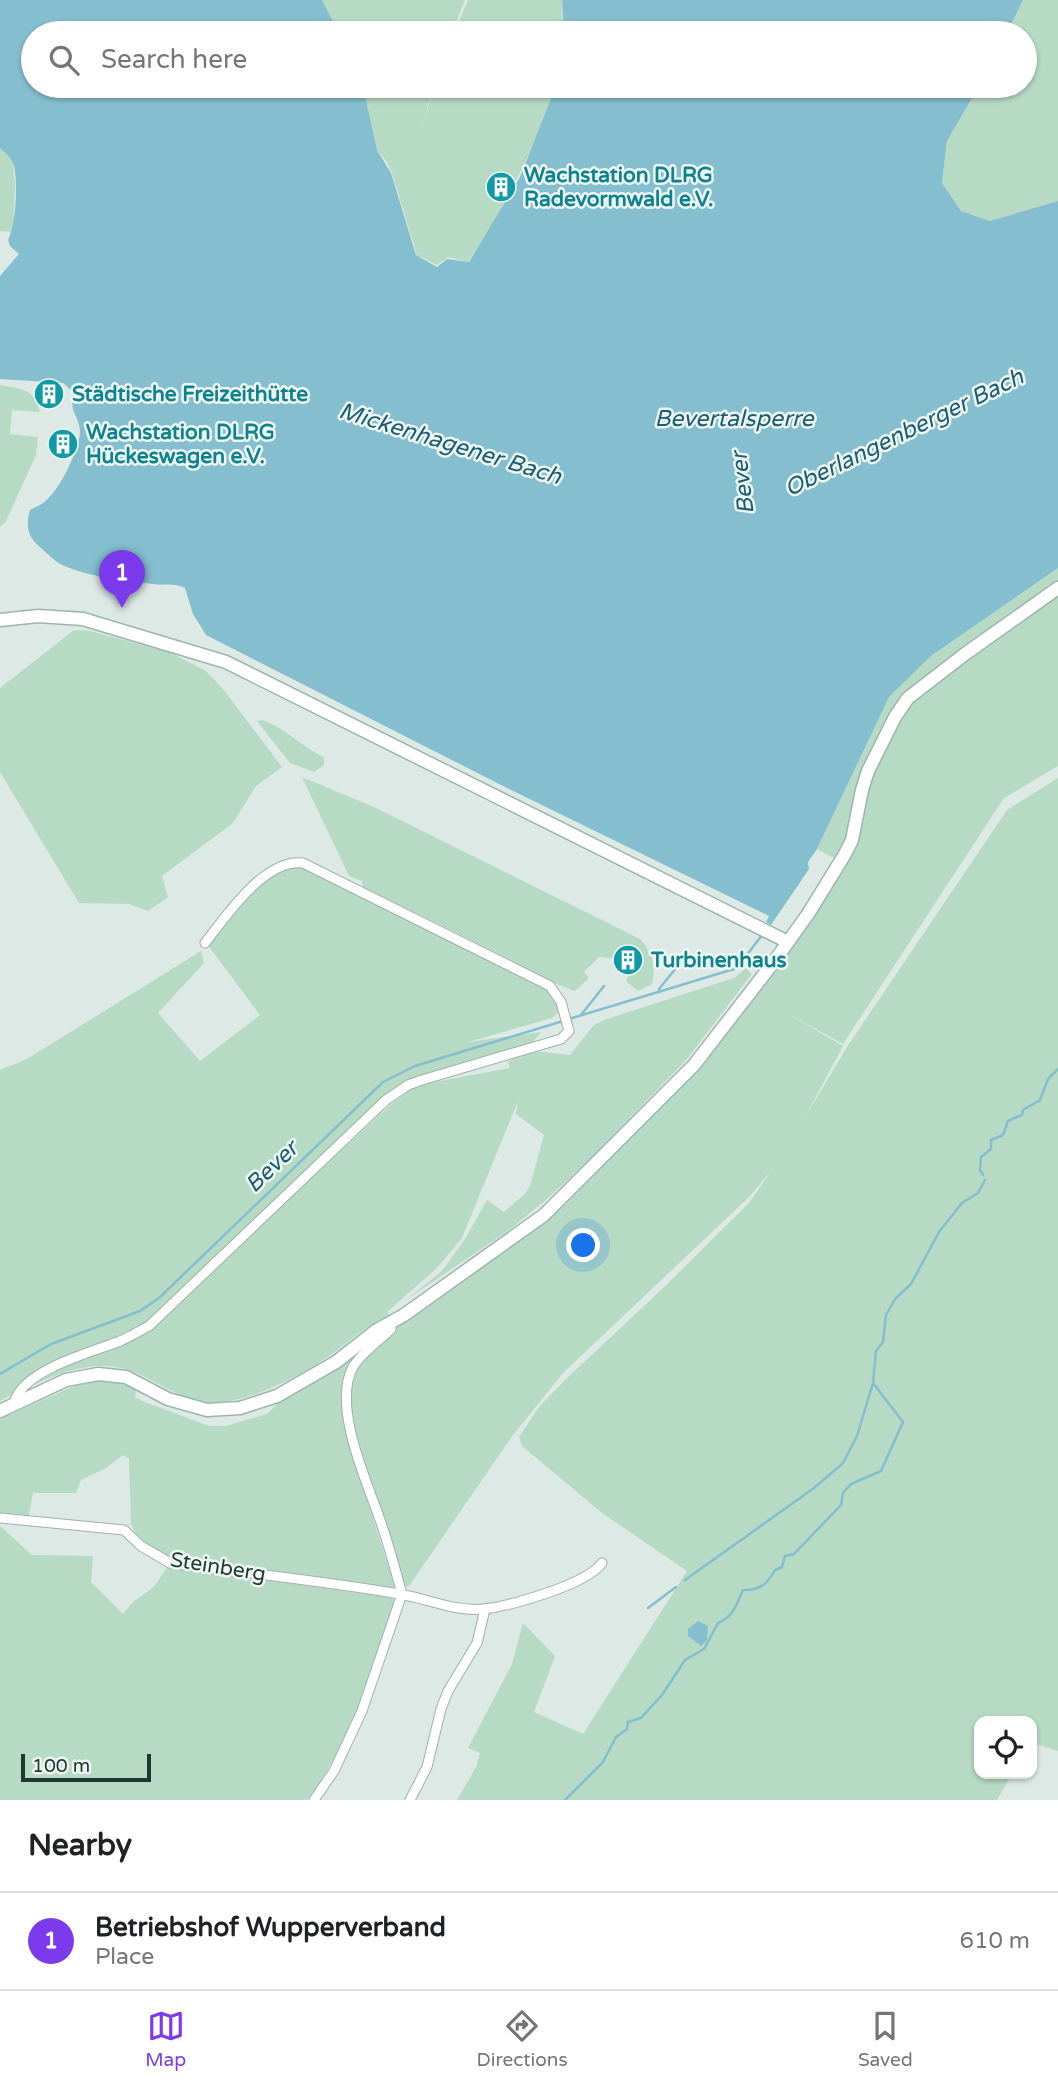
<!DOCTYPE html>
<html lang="en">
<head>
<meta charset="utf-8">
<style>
	:root { --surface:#fff; --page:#f6f6f6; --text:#202124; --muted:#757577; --line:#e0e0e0; --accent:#7c3aed }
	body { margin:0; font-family:"Varela Round",sans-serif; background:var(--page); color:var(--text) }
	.controls { position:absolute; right:21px; bottom:21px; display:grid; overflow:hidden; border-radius:14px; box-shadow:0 2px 5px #0004 }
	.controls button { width:63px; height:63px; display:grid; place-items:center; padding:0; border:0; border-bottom:2px solid var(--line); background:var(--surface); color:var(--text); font:35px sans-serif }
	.scale { position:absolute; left:21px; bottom:18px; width:130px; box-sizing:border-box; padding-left:7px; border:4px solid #1f3833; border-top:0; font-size:19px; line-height:24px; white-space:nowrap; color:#1f3833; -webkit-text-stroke:5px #eef6f2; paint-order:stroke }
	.you { position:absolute; left:584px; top:1246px; width:24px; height:24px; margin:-18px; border:5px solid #fff; border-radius:50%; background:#1a73e8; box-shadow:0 0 0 10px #1a73e833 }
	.badge { display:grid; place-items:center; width:46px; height:46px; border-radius:50%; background:var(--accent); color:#fff; font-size:23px; font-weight:700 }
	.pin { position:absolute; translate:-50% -58px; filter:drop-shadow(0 2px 4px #0008) }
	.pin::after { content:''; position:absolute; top:37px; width:24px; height:21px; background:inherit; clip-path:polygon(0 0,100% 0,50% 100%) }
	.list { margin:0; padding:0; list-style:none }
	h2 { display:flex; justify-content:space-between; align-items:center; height:91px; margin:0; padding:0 28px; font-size:30px }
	h2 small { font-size:23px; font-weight:400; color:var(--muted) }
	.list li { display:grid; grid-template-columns:46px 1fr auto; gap:21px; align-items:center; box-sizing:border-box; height:98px; padding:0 28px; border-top:2px solid var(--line) }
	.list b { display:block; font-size:26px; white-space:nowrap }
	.list p { margin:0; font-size:23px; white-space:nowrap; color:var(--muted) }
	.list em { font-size:23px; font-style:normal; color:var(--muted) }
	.icon { flex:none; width:38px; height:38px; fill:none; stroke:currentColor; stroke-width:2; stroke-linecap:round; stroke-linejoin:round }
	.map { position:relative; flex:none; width:1058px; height:1800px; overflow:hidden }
	.search { position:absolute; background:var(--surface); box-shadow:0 2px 5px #0004; left:21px; right:21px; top:21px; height:77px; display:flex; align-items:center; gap:18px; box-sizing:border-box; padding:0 24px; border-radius:38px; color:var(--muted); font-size:26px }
	.sheet { height:189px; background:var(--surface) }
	nav { display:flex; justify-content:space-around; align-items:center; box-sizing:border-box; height:98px; border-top:2px solid var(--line); background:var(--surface); font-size:19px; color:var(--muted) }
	nav a { display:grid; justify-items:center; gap:4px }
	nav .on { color:var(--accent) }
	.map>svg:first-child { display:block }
</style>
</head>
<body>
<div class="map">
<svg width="1058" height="1800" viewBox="0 0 1058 1800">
	<rect width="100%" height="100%" fill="#dde9e5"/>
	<g fill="#b6dac3" fill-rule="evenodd">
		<polygon points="322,0 465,0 452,33 339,33"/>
		<polygon points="468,0 562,0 563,33 454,33"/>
		<polygon points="1023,0 1058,0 1058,201 990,221 961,211 942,183 947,141 979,86 1025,86 1025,33 1007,33"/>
		<path d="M 363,86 L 434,86 L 419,136 L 435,86 L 555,86 C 536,148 504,208 468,262 L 448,257 L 437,265 L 417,255 L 392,173 L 387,162 L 377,150 Z"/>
		<polygon points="0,148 13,163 15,187 13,232 0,231"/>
		<path d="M 0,385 C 22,389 34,388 40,412 L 12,410 L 10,434 L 38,437 L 36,455 L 6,521 L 0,527 Z"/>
		<polygon points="1058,568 1058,766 1004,798 843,1044 785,1012 843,1046 804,1119 847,1047 1007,810 1058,778 1058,1751 1032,1743 1032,1721 979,1721 979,1774 1012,1774 997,1800 457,1800 476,1767 480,1753 468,1748 512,1664 523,1623 555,1656 534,1712 583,1734 687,1571 602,1513 522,1446 519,1437 539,1407 567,1378 659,1292 749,1203 772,1170 749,1197 563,1373 513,1435 409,1586 405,1587 352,1424 349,1394 357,1367 400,1324 465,1280 565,1205 706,1059 763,988 847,865 817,849 889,697 931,656"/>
		<polygon points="74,630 91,631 171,653 206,671 223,689 282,767 256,786 233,823 162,876 168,897 148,911 129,904 79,903 0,772 0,688"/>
		<path d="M 262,720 C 284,727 302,747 324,757 L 324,765 L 314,772 L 290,763 L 257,721 Z"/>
		<path d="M 302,777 L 376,808 L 640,939 C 653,953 656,966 652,984 L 638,991 L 626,981 L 631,970 L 629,966 L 635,959 L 628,952 L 622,959 L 599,957 L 584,972 L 589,978 L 575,991 L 556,984 L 451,930 L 363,887 L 362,881 L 349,876 Z"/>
		<path d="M 288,866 L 307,867 L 545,985 L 561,1010 L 552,1018 L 468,1042 L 541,1032 L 526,1050 L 570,1055 L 594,1025 L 607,1019 L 734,978 L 746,968 L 752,974 L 687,1059 L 593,1156 L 547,1199 L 509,1230 L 406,1300 L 442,1271 L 465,1239 L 487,1200 L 504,1212 L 525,1194 L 530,1186 L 544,1135 L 516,1114 L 518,1101 L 462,1238 L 437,1268 L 388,1311 L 389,1315 C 368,1325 351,1340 332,1354 C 302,1375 257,1399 220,1402 C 190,1405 166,1387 141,1375 C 92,1351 44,1380 0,1401 L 0,1070 L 27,1059 L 201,951 L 204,963 L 158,1013 L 200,1061 L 260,1015 L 207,944 L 256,887 ZM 522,1052 L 508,1062 L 510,1068 L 424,1084 L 410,1090 L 390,1105 L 199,1284 L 386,1100 L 422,1080 Z"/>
		<polygon points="377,1336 352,1363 345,1421 354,1459 375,1515 373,1518 395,1587 388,1589 187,1560 184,1565 141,1546 131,1524 129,1459 123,1455 106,1468 81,1480 76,1493 33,1493 28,1520 0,1518 0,1419 83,1382 109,1380 136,1388 135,1397 142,1401 209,1426 226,1426 267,1414 279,1402 322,1378"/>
		<path d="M 0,1526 L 32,1555 L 93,1556 L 91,1582 L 123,1614 L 133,1602 L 154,1587 L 168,1566 L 392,1598 L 395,1603 C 372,1671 351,1743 307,1800 L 0,1800 Z"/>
	</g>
	<g fill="#85bece">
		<path d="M 0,0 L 322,0 L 339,33 L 33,33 L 33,86 L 363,86 L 377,150 L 391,173 L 416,255 L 437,267 L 447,259 L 469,262 L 520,177 L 556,86 L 979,86 L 947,141 L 942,183 L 961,211 L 990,221 L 1058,201 L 1058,568 L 931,656 L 889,697 L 817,849 L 808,862 L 809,869 L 771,925 L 766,922 L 769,916 L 501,785 L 206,635 L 193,614 L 185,588 C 174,582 164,586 153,584 C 125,580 94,578 67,567 C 57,564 49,555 41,548 C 28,537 25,527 30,510 C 33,508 37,507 40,505 C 57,496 75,457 79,439 C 82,429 78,421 74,412 C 69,398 78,394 63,383 L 0,379 L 0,276 L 19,254 L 10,246 L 8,240 C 16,224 18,184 14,166 C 12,159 5,153 0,148 Z"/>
		<polygon points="562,0 1023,0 1007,33 564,33"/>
		<polygon points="698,1621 708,1626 707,1640 701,1646 688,1636 688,1629"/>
	</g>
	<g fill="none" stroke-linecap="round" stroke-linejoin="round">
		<g stroke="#85bece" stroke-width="2.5">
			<polyline points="660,992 659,989 681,962"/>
			<polyline points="581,1015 604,986"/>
			<polyline points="569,1019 734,969 740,964 762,935"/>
			<polyline points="983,1175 980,1170 981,1157 991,1149 991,1140 1003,1135 1008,1121 1022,1115 1023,1110 1040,1100 1048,1079 1058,1069"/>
			<polyline points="0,1374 51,1344 140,1311 159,1298 383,1082 415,1066 563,1021"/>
			<polyline points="685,1580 814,1488 843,1463 857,1436 873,1383"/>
			<polyline points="648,1608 676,1587"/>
			<path d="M 565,1800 L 603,1762 L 616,1737 L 627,1729 L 628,1722 L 641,1718 L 662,1695 L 685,1660 L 704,1649 L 718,1623 C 733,1617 737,1604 743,1590 C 760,1590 767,1585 775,1570 L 782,1567 L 785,1556 L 794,1554 L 841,1505 L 843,1493 L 851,1484 L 881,1471 L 903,1422 L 873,1383 L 876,1351 L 883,1342 L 886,1315 L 895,1299 L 911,1284 L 939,1232 L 962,1203 L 978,1193 L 985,1180"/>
		</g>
		<g stroke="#a0b0ac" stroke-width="11">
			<g id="street">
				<path d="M 391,1322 L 391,1329 C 380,1340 361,1353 353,1367 C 332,1405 366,1480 379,1517 C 388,1542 395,1569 402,1594"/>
				<path d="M 18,1404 L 16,1398 C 28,1369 92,1352 120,1341 C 130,1337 139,1331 149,1326 L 386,1100 L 408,1085 L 422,1080 L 561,1039 L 569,1031 L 561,1002 L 550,986 L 303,863 C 265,858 226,916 205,943"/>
				<path d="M 0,1518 L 124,1530 L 141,1546 L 170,1563 C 246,1573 323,1581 399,1594 C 426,1598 455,1612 483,1609 C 510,1606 586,1585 602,1563"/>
				<polyline points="314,1800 334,1771 362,1711 402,1594"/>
				<polyline points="410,1800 427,1767 441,1709 448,1691 477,1643 485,1609"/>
			</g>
		</g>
		<g stroke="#9db5ae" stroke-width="15">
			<g id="secondary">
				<polyline points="0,620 38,616 83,619 226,662 788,942"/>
				<polyline points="0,1411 66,1380 98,1374 126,1377 168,1399 207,1410 240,1408 277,1396 336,1362 377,1330 404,1315 544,1215 694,1065 773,963 808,914 845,854 852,840 862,790 868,771 895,717 908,698 965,654 1058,588"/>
			</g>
		</g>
		<use href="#street" stroke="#fff" stroke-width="9"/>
		<use href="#secondary" stroke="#fff" stroke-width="12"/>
	</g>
	<defs>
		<g id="building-disc" transform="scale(1.575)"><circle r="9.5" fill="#0f9aa8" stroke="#eef6f2"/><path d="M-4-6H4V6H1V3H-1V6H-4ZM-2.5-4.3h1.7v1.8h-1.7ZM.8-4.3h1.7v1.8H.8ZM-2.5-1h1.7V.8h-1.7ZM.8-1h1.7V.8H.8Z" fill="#fff"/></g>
	</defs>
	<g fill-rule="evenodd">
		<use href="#building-disc" x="501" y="187"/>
		<use href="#building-disc" x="49" y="394"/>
		<use href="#building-disc" x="63" y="444"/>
		<use href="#building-disc" x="628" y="960"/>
	</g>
	<g text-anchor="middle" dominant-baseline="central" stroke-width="5" stroke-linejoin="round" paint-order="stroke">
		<g font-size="21" font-weight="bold" fill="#0d838f" stroke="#eef6f2" text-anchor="start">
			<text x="524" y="175">Wachstation DLRG<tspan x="524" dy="24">Radevormwald e.V.</tspan></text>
			<text x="72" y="394">Städtische Freizeithütte</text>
			<text x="86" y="432">Wachstation DLRG<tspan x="86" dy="24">Hückeswagen e.V.</tspan></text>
			<text x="651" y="960">Turbinenhaus</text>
		</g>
		<g font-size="21" fill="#1f3833" stroke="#eef6f2">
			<text transform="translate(218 1567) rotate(9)">Steinberg</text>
		</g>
		<g font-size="23" font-style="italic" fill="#1b5d72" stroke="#eef6f2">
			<text x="734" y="419">Bevertalsperre</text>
			<text transform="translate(904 433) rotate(-26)">Oberlangenberger Bach</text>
			<text transform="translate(450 444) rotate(17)">Mickenhagener Bach</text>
			<text transform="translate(743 483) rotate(-97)">Bever</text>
			<text transform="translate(272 1167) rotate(-44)">Bever</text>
		</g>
	</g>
</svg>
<div class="controls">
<button><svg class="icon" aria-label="locate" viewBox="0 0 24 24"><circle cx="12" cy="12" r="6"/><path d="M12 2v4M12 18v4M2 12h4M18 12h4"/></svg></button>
</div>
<div class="scale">100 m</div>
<div class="you"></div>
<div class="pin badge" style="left:122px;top:608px">1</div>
<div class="search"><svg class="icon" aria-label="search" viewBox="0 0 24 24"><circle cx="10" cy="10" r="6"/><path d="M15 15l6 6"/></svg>Search here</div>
</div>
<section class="sheet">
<h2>Nearby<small></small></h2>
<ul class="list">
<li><span class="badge">1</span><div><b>Betriebshof Wupperverband</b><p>Place</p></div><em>610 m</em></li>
</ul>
</section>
<nav>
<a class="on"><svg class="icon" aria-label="map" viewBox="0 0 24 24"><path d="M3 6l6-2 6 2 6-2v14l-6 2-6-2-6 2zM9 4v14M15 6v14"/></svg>Map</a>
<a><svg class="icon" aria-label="directions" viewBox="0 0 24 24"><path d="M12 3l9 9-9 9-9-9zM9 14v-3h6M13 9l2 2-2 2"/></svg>Directions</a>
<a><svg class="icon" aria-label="saved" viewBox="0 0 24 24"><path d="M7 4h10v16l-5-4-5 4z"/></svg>Saved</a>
</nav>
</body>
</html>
